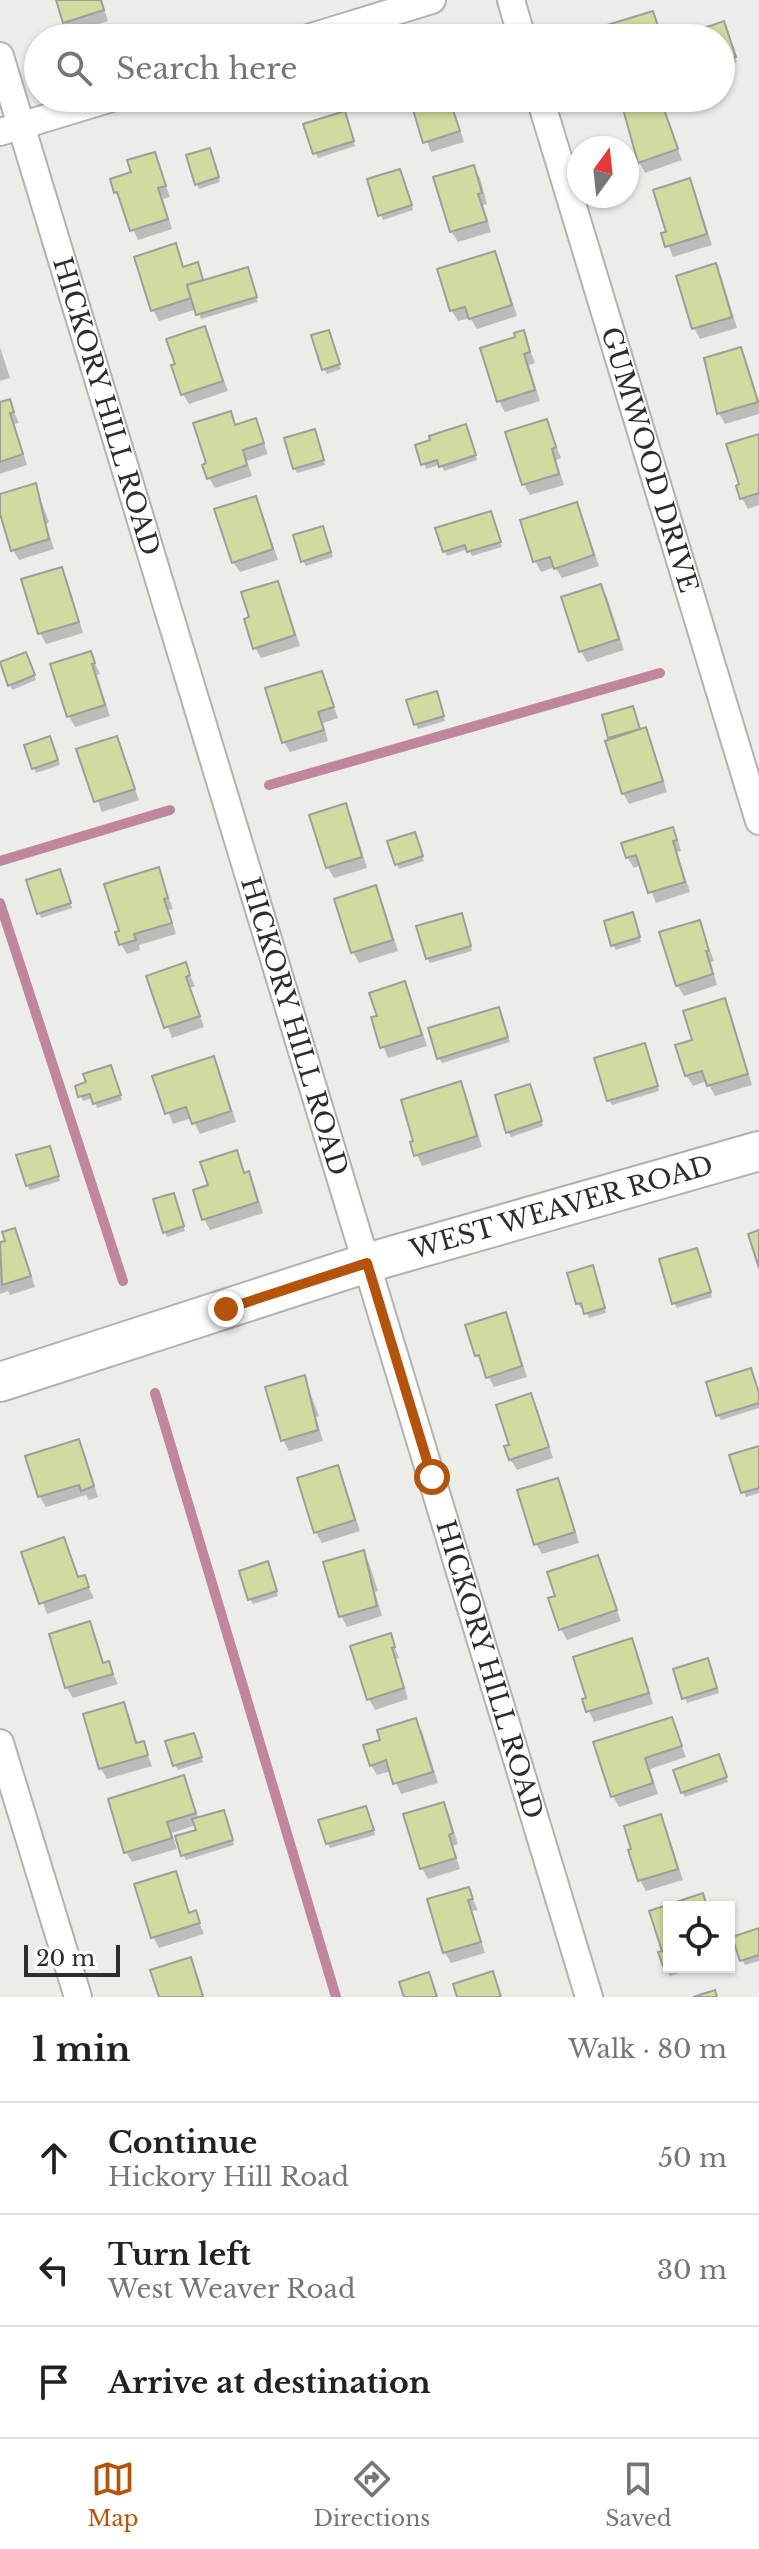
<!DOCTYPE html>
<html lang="en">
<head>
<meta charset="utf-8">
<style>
	:root { --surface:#fff; --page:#f2f2f2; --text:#222; --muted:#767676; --line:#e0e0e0; --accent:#b45309 }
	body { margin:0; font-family:"Libre Baskerville",serif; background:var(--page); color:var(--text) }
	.controls { position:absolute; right:24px; bottom:24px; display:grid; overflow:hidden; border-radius:0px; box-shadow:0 2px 6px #0004 }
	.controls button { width:72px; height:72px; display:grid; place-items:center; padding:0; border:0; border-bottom:2px solid var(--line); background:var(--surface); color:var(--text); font:40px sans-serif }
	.compass { position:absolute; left:567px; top:136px; width:72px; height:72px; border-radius:50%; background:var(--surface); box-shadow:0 2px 6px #0004; rotate:15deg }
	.scale { position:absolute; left:24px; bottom:20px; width:96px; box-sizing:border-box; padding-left:8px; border:4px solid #2d2d2c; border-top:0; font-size:22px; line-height:28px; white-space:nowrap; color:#2d2d2c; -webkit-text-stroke:6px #fff; paint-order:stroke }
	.stop { position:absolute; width:24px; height:24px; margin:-18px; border:6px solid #b45309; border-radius:50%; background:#fff }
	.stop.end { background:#b45309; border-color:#fff; box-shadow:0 2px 8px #0008 }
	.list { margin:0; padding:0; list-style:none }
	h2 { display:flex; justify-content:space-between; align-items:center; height:104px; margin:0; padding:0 32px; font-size:34px }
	h2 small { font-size:26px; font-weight:400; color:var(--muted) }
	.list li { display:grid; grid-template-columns:52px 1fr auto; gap:24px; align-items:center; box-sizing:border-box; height:112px; padding:0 32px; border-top:2px solid var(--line) }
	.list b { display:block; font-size:30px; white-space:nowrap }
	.list p { margin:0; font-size:26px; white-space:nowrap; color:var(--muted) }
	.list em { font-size:26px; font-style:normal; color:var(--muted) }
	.icon { flex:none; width:44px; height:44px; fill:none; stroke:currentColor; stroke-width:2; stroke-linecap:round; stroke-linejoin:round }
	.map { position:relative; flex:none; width:759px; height:1997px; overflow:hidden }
	.search { position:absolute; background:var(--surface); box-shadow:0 2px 6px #0004; left:24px; right:24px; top:24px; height:88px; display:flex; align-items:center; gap:20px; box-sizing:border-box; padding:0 28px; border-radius:44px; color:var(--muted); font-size:30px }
	.sheet { height:440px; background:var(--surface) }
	nav { display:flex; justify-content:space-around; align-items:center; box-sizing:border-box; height:112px; border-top:2px solid var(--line); background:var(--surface); font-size:22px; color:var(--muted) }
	nav a { display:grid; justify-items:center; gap:4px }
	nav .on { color:var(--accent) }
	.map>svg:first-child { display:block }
</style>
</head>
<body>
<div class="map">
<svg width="759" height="1997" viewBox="0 0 759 1997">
	<rect width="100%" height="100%" fill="#ecede9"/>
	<g fill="#0003">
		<polygon points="59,0 101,0 108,21 71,33 65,22"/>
		<polygon points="726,29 737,62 721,67 721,38 707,38"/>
		<polygon points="405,98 454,98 451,101 464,142 431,152 415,110 412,111"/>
		<polygon points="659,99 682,160 645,173 639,162"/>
		<polygon points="346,118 355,146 318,158 315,153"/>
		<polygon points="154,154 170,197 163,199 172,229 138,240 116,192"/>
		<polygon points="211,155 220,182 199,189 197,184"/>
		<polygon points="473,167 480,178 487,204 483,205 491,232 458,242 451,231"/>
		<polygon points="402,176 413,210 383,220 369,181"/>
		<polygon points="689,181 695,191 712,245 673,257 664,234 669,233"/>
		<polygon points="175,246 184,268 197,264 205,282 250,274 258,302 201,319 197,309 159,321 153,310"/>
		<polygon points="494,253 500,264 517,316 477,329 470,318 458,321 452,311 440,271"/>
		<polygon points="715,265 721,276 737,328 700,339 694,328 678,277"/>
		<polygon points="204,329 228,391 189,404 183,394"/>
		<polygon points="523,332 535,363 529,365 540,401 505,412 499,401 518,338"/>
		<polygon points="330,337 341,369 327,374 324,369"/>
		<polygon points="0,347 10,378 0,381"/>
		<polygon points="740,349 746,360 759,401 759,414 725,424 719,413"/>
		<polygon points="9,401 19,423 14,424 27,465 0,474 0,404"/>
		<polygon points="230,413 236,426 255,420 268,454 247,461 252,476 215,488 209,478"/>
		<polygon points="546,421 561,458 556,460 564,485 530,495 524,485 508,433"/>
		<polygon points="467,431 477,460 444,471 441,464 426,469 417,446"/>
		<polygon points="317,436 325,465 297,473 294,468"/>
		<polygon points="759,436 759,505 748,509 742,498"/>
		<polygon points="35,485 49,522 46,524 54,549 19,560 13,550 0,507 0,496"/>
		<polygon points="255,498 261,509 278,560 240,572 233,562"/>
		<polygon points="576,504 582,515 599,566 562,578 555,567 541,572 535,561"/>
		<polygon points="492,518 502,547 472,556 468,549 447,556 445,551"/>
		<polygon points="325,533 333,557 306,566 303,561"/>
		<polygon points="61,569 67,580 83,633 46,644 40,633"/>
		<polygon points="277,583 283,594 300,646 261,658 255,648"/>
		<polygon points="600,587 607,597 624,650 587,662 581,651"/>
		<polygon points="90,653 100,674 97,675 110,716 75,727 69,716"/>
		<polygon points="28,659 36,680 12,690 10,685"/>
		<polygon points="321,673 338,718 323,723 328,741 290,752 284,742"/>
		<polygon points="436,693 445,721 418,729 416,724"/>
		<polygon points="635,713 640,731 645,730 651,740 667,792 629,804 623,793 604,717"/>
		<polygon points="116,738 139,800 102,812 79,751"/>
		<polygon points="52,744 60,765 36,773 34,768"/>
		<polygon points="345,805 351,816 367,868 334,878 328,868 312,816"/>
		<polygon points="672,829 678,840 681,851 677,852 690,892 656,903 641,865 634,868 627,857"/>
		<polygon points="416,840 424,861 399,869 397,864"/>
		<polygon points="158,869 173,909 169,910 176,934 139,945 140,950 127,954 121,944"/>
		<polygon points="62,876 72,908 41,918 39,913"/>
		<polygon points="375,888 381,898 398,951 359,963 353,952"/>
		<polygon points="635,919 641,942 616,950 613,945"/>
		<polygon points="464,920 472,951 430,963 427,958"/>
		<polygon points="699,922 714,961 711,962 717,985 684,996 677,985"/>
		<polygon points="185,965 195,986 190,988 204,1027 172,1038 149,977"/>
		<polygon points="404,984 410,994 427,1046 388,1058 373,1019 379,1017"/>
		<polygon points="724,1000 730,1011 752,1085 715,1096 707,1081 693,1086 686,1075 694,1041"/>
		<polygon points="501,1014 510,1042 442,1063 439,1058"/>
		<polygon points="647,1051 659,1091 612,1105 609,1100"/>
		<polygon points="213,1059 219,1069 236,1122 200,1134 192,1118 173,1124 155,1078"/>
		<polygon points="113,1072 122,1100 97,1108 93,1098 83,1101 77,1087"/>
		<polygon points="460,1084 466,1094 482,1147 422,1166 412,1143"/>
		<polygon points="532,1091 543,1126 511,1137 508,1132"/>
		<polygon points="52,1153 60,1181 30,1190 27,1185"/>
		<polygon points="236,1153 246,1174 254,1184 263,1213 210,1230 204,1219 210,1186"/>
		<polygon points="176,1200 185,1231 167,1237 165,1232"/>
		<polygon points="14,1230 20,1241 35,1287 10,1295 8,1291 0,1294 0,1244 7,1242"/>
		<polygon points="699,1255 712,1297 677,1308 674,1303"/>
		<polygon points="595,1272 606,1313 589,1318 584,1307 581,1308 578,1304"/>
		<polygon points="505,1315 511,1325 527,1377 494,1387 477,1355"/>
		<polygon points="751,1370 759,1394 759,1408 721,1420 718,1415"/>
		<polygon points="304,1377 319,1416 316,1417 323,1441 289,1451 283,1440"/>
		<polygon points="530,1396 536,1406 553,1458 517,1470 510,1459 511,1446"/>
		<polygon points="78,1441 84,1452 98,1497 89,1500 86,1495 46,1507 40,1497 28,1457"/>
		<polygon points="759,1448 759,1493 746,1497 731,1457"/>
		<polygon points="337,1467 343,1478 360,1531 322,1543 316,1533 300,1480"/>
		<polygon points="557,1480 563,1490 579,1543 542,1554 536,1544"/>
		<polygon points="64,1540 79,1579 84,1578 94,1598 47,1614 24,1553"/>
		<polygon points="363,1552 369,1563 378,1591 375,1592 382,1616 347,1627 341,1616"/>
		<polygon points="597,1557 621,1621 567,1640 561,1629 557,1597"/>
		<polygon points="270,1568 278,1596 253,1604 250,1599"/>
		<polygon points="89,1624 104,1665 108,1663 118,1684 73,1698 67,1688 51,1635"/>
		<polygon points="390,1636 399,1658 396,1659 408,1699 375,1710 369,1699"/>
		<polygon points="631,1641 637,1651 653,1704 594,1722 584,1700"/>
		<polygon points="710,1665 719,1693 687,1703 676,1670"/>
		<polygon points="123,1705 129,1715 138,1745 143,1743 152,1766 107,1779 101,1769 86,1716"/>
		<polygon points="671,1719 686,1757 650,1769 658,1794 619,1807 613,1796"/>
		<polygon points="415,1721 422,1731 438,1783 401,1794 391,1771 377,1775 371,1765 383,1741"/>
		<polygon points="196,1740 203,1762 178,1770 175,1765"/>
		<polygon points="720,1761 728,1782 685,1797 682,1792"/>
		<polygon points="183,1777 199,1819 226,1817 234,1845 186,1860 183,1855 198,1831 196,1825 172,1833 177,1849 132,1862 126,1852"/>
		<polygon points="443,1804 449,1815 458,1844 453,1846 460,1869 428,1879 422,1868"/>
		<polygon points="368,1813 375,1835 330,1848 328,1843"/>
		<polygon points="660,1817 666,1827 683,1880 646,1891 640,1880"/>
		<polygon points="175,1873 190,1914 195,1913 204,1934 159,1948 153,1937"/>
		<polygon points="468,1889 478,1910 472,1911 485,1953 451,1963 445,1953 429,1901"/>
		<polygon points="702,1895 708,1907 669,1907 669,1967 698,1967 670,1976 664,1965 664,1952 651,1912"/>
		<polygon points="759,1930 759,1961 745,1965 742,1960"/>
		<polygon points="190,1960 196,1970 204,1997 161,1997"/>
	</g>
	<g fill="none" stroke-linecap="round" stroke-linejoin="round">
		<g stroke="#bf869d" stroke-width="10">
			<polyline points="269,785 660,673"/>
			<polyline points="0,861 170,810"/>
			<polyline points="0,903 123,1281"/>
			<polyline points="155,1393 336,1997"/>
		</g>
	</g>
	<g fill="#d2daa0" stroke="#9e9f9b" stroke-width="2">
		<polygon points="56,0 101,0 104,10 63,23"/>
		<polygon points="653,11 662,38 597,38 594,29"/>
		<polygon points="724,21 736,57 721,61 721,38 705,38 701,29"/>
		<polygon points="403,98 449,98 460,131 423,143 410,100 404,102"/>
		<polygon points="655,98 660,98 678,149 638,163 623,109"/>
		<polygon points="345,111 354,141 313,154 303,124"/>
		<polygon points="210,148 219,177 195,185 186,155"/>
		<polygon points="155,152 166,186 158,188 168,219 130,231 117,192 114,193 110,179 131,172 127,160"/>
		<polygon points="474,165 482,193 478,194 487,221 450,232 433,177"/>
		<polygon points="400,169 412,205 378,216 367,179"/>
		<polygon points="690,178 707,234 665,247 661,233 666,232 653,190"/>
		<polygon points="176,243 183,267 198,262 203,280 187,285 191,298 151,311 134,257"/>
		<polygon points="495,251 512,305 469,319 465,307 450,311 437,269"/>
		<polygon points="716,263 732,317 692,329 676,276"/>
		<polygon points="248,267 257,297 196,315 187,285"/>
		<polygon points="205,326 223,381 181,395 171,365 175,364 166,339"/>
		<polygon points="329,330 340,364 322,370 311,335"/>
		<polygon points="524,330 530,352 524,354 535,390 497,402 480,348 515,337 514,333"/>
		<polygon points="741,347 758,402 717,414 704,358"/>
		<polygon points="10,399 14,412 10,413 23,454 0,462 0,402"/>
		<polygon points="231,411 235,425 256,418 264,443 243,450 247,465 207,479 202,465 206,463 193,423"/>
		<polygon points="547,419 556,447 552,449 559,474 522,485 505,432"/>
		<polygon points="466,424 476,455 439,467 437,460 421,465 415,445 430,440 429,436"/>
		<polygon points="315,429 324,460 293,469 284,438"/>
		<polygon points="759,434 759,493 740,499 736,486 739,484 726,444"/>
		<polygon points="36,483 49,539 11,551 0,514 0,494"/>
		<polygon points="256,496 273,549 232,563 214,509"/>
		<polygon points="577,502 594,555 554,569 550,557 533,562 520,520"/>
		<polygon points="491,511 501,542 467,552 465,545 443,552 435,528"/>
		<polygon points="323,526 331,552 301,562 293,535"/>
		<polygon points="62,567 79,622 38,634 21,579"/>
		<polygon points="278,581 295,635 253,649 244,619 249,617 241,592"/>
		<polygon points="601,584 619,639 579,652 561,597"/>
		<polygon points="91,651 95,663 92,664 105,705 67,717 50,664"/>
		<polygon points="26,652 35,675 8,686 0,662"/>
		<polygon points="322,671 334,707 318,712 324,730 282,743 265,688"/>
		<polygon points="437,691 444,716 414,725 406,700"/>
		<polygon points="633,706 640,729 608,738 602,715"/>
		<polygon points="646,727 663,781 622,794 605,741"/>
		<polygon points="50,736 58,760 32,769 24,745"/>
		<polygon points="117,736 135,789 94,802 76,749"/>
		<polygon points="346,803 362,857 326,868 309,815"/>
		<polygon points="673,827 677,840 673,841 685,882 648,893 636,855 626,858 621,843"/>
		<polygon points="415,832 423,856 395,865 387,841"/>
		<polygon points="159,867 168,898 164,899 172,923 134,934 136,940 119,945 115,932 119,931 104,884"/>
		<polygon points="60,869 71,903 37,914 26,880"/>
		<polygon points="376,885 393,940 351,953 334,899"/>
		<polygon points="633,912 640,937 611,946 604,921"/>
		<polygon points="462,913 471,946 426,959 416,926"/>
		<polygon points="700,920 709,951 706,951 713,974 676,986 659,932"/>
		<polygon points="186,962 190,975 186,977 200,1016 164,1028 146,976"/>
		<polygon points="405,981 422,1035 380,1048 371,1017 377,1016 369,993"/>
		<polygon points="725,998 748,1074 707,1086 702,1071 685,1076 675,1045 692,1040 683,1011"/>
		<polygon points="499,1007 508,1037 437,1059 428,1028"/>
		<polygon points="645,1043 658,1086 607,1101 594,1058"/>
		<polygon points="214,1056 231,1111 192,1124 186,1107 165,1114 152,1076"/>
		<polygon points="111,1065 121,1095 93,1104 90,1094 78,1097 75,1086 86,1082 83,1074"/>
		<polygon points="461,1081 477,1136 414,1156 410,1142 413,1141 401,1100"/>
		<polygon points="530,1084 542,1121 506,1133 495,1095"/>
		<polygon points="50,1146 59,1176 26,1186 16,1155"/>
		<polygon points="237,1150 244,1173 249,1171 258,1202 202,1220 193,1190 208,1185 200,1162"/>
		<polygon points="174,1193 184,1226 163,1233 153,1199"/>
		<polygon points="15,1228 31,1276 2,1285 0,1242 5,1241 2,1232"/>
		<polygon points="759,1230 759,1268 748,1234"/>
		<polygon points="697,1248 711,1292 672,1304 659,1259"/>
		<polygon points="593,1265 605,1308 584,1314 581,1303 576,1304 567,1273"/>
		<polygon points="506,1312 522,1366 486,1378 479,1355 475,1356 465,1325"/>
		<polygon points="751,1368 759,1393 759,1403 716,1416 706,1382"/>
		<polygon points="305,1375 318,1430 281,1441 265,1387"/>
		<polygon points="531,1393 549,1447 509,1460 504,1446 509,1445 496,1405"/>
		<polygon points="79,1439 94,1486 81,1491 79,1485 38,1497 25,1456"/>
		<polygon points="759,1446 759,1488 741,1493 729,1455"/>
		<polygon points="338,1465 355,1520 314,1533 297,1478"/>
		<polygon points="558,1478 575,1532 534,1545 517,1490"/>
		<polygon points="64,1537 78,1577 85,1575 89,1587 39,1604 21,1552"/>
		<polygon points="364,1550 377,1606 339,1617 323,1562"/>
		<polygon points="598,1555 617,1610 559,1630 548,1598 555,1596 547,1572"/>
		<polygon points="268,1561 277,1591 248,1600 239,1571"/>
		<polygon points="90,1621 103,1663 109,1661 113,1674 65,1688 49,1634"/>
		<polygon points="391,1633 395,1647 392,1648 404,1688 367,1700 350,1646"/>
		<polygon points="632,1638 649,1693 586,1712 582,1699 586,1698 573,1657"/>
		<polygon points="708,1658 717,1688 682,1699 673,1669"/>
		<polygon points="124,1702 136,1743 144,1741 148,1755 99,1769 83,1714"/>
		<polygon points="672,1717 682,1746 645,1758 653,1783 611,1797 593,1742"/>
		<polygon points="416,1718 433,1772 393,1784 386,1760 370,1766 363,1745 380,1740 377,1730"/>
		<polygon points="194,1733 202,1757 173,1766 165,1741"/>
		<polygon points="719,1754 727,1777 681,1793 673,1770"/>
		<polygon points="184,1775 196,1813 167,1822 172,1838 124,1853 108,1799"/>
		<polygon points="444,1802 453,1833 449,1835 456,1858 420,1869 403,1814"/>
		<polygon points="366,1806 374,1830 326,1844 318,1820"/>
		<polygon points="224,1810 233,1840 181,1856 175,1836 196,1830 192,1819"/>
		<polygon points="661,1814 678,1869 638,1881 628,1850 631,1849 624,1826"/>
		<polygon points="176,1871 189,1913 196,1910 200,1923 151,1938 134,1884"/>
		<polygon points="469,1887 473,1899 468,1900 481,1942 443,1953 427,1899"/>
		<polygon points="703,1893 707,1907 669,1907 669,1964 663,1966 658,1952 662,1951 649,1911"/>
		<polygon points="759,1928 759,1955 740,1961 732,1937"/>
		<polygon points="191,1957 203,1997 159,1997 150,1970"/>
		<polygon points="493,1971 501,1997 457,1997 453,1984"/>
		<polygon points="429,1972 437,1997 404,1997 399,1982"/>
		<polygon points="715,1990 717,1997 693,1997"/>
	</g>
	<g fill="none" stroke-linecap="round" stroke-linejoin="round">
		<g stroke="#b2b3af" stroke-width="30">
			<g id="street">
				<polyline points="511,0 522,38"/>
				<polyline points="308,38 432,0"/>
				<path id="s1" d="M 0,56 L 589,1997"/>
				<path id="s2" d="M 540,98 L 759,821"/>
				<polyline points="0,132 112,98"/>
				<polyline points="0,1743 78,1997"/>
			</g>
		</g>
		<g stroke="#b2b3af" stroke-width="42">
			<g id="secondary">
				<path id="s3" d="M 0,1382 L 367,1263 L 759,1151"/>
			</g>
		</g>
		<use href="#street" stroke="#fff" stroke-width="26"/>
		<use href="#secondary" stroke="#fff" stroke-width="38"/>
	</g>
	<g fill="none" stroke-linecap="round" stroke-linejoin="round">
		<polyline stroke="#b45309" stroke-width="10" points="226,1309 367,1263 432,1477"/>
	</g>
	<g text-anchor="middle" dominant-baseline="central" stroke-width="8" stroke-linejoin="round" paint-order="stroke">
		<g font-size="26" fill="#2d2d2c" stroke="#fff">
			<text stroke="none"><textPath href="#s1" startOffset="366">HICKORY HILL ROAD</textPath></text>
			<text stroke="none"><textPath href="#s2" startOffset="378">GUMWOOD DRIVE</textPath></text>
			<text stroke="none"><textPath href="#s1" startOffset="1014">HICKORY HILL ROAD</textPath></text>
			<text stroke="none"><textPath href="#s3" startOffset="588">WEST WEAVER ROAD</textPath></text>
			<text stroke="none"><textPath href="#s1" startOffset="1686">HICKORY HILL ROAD</textPath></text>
		</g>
	</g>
</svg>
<div class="controls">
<button><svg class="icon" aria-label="locate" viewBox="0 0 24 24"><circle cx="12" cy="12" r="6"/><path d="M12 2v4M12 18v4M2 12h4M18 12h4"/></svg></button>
</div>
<svg class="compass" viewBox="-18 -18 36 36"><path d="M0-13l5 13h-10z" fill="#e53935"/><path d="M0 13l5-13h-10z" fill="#767676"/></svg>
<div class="scale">20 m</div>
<div class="stop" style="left:432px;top:1477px"></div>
<div class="stop end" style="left:226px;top:1309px"></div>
<div class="search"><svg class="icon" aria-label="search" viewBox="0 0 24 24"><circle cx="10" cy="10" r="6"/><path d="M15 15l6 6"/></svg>Search here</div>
</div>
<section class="sheet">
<h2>1 min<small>Walk · 80 m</small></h2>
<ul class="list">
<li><svg class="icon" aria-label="ahead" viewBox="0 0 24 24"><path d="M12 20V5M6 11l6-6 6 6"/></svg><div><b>Continue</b><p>Hickory Hill Road</p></div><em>50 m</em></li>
<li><svg class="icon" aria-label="left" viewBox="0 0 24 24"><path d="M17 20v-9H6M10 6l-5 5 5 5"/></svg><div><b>Turn left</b><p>West Weaver Road</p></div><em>30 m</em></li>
<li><svg class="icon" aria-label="arrive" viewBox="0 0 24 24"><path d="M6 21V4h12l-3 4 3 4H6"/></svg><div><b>Arrive at destination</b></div></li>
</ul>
</section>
<nav>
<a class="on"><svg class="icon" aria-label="map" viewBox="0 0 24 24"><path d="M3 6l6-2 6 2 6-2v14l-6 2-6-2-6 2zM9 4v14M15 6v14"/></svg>Map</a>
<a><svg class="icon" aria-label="directions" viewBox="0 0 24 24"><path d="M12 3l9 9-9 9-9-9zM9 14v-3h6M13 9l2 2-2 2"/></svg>Directions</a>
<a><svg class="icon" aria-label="saved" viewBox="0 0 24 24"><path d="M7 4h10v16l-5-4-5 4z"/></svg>Saved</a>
</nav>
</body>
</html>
